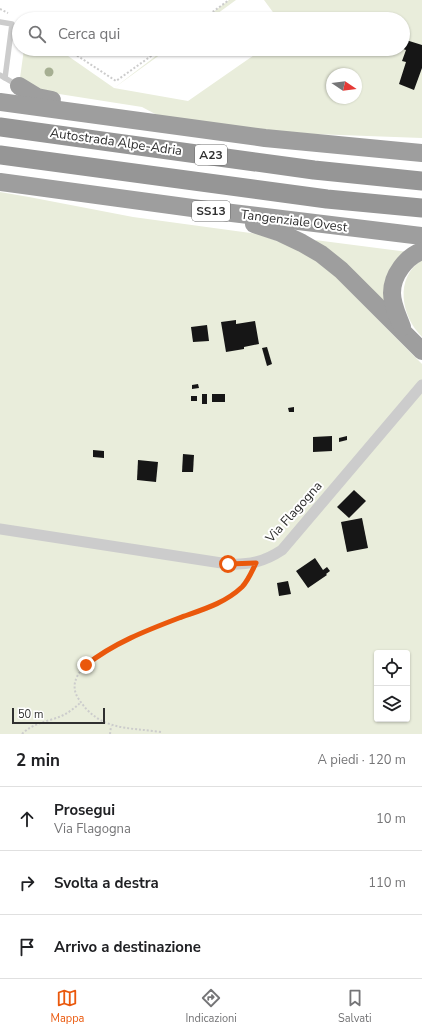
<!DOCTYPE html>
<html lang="it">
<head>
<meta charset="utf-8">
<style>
	:root { --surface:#fff; --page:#f6f6f6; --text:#202124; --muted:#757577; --line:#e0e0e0; --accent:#ea580c }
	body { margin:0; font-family:"Nunito Sans",sans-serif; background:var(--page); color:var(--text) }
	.controls { position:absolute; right:12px; bottom:12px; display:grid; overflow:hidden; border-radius:4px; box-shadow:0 1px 3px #0004 }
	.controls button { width:36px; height:36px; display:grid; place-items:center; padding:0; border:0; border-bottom:1px solid var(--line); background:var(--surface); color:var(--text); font:20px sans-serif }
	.compass { position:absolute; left:326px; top:68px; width:36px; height:36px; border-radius:50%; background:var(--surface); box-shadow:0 1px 3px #0004; rotate:103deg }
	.scale { position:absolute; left:12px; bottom:10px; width:93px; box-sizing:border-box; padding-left:4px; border:2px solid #2f2f2f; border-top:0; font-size:11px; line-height:14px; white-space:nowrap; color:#2f2f2f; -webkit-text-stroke:3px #fff; paint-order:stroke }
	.stop { position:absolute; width:12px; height:12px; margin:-9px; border:3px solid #ea580c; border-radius:50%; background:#fff }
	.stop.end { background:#ea580c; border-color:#fff; box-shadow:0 1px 4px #0008 }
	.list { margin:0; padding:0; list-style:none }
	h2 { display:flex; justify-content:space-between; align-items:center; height:52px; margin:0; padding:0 16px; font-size:17px }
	h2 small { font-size:13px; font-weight:400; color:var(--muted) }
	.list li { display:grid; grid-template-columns:26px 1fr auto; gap:12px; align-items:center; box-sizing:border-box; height:64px; padding:0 16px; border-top:1px solid var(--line) }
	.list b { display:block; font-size:15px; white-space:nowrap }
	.list p { margin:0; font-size:13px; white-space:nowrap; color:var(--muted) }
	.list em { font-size:13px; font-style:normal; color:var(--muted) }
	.icon { flex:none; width:22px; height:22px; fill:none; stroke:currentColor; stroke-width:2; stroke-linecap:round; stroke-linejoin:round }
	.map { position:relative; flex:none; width:422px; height:734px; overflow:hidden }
	.search { position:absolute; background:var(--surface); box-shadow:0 1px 3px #0004; left:12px; right:12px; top:12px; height:44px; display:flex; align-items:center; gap:10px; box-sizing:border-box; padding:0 14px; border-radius:22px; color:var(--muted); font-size:15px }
	.sheet { height:244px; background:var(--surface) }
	nav { display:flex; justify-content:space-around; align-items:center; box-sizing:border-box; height:56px; border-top:1px solid var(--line); background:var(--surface); font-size:11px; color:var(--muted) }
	nav a { display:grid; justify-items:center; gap:2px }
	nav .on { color:var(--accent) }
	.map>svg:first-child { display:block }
</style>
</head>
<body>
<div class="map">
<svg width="422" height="734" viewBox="0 0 422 734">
	<rect width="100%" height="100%" fill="#fff"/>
	<g fill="#e9eddb" fill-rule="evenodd">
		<polygon points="229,0 236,0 210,19 204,19"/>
		<path d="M 264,0 L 422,0 L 422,138 L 313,134 L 243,128 L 159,116 L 142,107 L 40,91 L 20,78 L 24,49 L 58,49 L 114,88 L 165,49 L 168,49 L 114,88 L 188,101 L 263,49 L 403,49 L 403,19 L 278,19 ZM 332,74 L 356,74 L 356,98 L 332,98 Z"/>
		<path d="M 0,192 L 29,197 L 133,217 L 258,234 L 301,250 L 327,268 L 422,364 L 422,734 L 0,734 ZM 377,653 L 407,653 L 407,719 L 377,719 Z"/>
		<polygon points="315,240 408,252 385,302"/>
		<path d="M 422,260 L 422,337 C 401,316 394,278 422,260 Z"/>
	</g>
	<g fill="#161616">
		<polygon points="406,40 422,45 422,68 414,90 399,84 406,62 402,61 406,50 403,49"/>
		<polygon points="236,320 236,324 255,321 259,344 244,347 244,349 226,352 221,322"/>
		<polygon points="207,325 209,341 193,342 191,327"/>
		<polygon points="267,347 272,364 267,366 262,348"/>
		<polygon points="198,384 199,388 192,389 192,385"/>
		<rect x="202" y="394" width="5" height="10"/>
		<rect x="212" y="394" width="13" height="8"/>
		<rect x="191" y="396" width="6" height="5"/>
		<polygon points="294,407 294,412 289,412 288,408"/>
		<polygon points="332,436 332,451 313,452 313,437"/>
		<polygon points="347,436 347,440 339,442 339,438"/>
		<polygon points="93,450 104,451 104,458 93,457"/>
		<polygon points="183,454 194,455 193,472 182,472"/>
		<polygon points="138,460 158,462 156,482 137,480"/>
		<polygon points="354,490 366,501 349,518 337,507"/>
		<polygon points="362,518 368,548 347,552 341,522"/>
		<polygon points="315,558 323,570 327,567 330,571 326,574 327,575 308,588 296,571"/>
		<polygon points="288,581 291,594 279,596 277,583"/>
	</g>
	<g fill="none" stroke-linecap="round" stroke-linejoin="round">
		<g stroke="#ccc" stroke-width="2" stroke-dasharray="2 2" stroke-linecap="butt">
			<polyline points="0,9 8,13"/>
			<polyline points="203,19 229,0"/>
			<polyline points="67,49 116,81 161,49"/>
			<path d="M 161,732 C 126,727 99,731 78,698 C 52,655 182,619 208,609 C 224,602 241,590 249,575"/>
			<path d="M 22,734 C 31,725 41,723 53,719 C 64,716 73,710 81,702"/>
			<polyline points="110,734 111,726"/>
		</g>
		<g stroke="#ccc" stroke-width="5.5">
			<polyline points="0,22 12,24 5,78"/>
			<polyline points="0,75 17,85"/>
		</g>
		<path stroke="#ccc" stroke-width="11" d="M 0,529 L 228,564 C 249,565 264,562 282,550 L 422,385"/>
		<g stroke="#9e9e9e" stroke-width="18">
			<polyline points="19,86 37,97 52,100"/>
			<polyline points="0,102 265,138 422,153"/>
			<polyline points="0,182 207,210 422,236"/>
			<polyline points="254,224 281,233 302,243 321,254 341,270 422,351"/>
			<path d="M 402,327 C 398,316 392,305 392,293 C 392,275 406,257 422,251"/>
		</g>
		<g stroke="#969696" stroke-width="19">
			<polyline points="0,127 314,170 422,181"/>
			<polyline points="0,155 327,199 422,208"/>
		</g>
	</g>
	<circle fill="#a6af92" cx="49" cy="72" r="4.5"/>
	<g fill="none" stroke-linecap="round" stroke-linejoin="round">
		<path stroke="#ea580c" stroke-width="5" d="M 86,665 C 114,643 145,631 179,618 C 201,610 224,604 242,587 C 248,581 252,571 256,563 L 228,564"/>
	</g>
	<g text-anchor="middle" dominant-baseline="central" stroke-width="4" stroke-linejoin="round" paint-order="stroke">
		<g fill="#fff" stroke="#6d6d6d" stroke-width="1">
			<rect x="195" y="145" width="32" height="20" rx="3"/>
			<rect x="192" y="201" width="38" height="20" rx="3"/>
		</g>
		<g font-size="12" font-weight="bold" fill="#2f2f2f">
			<text x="211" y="155">A23</text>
			<text x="211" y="211">SS13</text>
		</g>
		<g font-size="13" fill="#2f2f2f" stroke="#fff">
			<text transform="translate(116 142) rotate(8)">Autostrada Alpe-Adria</text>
			<text transform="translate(294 221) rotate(7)">Tangenziale Ovest</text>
			<text transform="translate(294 512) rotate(-48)">Via Flagogna</text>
		</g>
	</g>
</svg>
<div class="controls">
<button><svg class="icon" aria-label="locate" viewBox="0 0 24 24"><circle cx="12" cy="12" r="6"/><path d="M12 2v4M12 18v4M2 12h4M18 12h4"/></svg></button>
<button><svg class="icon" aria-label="layers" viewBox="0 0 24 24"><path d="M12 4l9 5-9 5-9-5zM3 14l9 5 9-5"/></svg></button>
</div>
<svg class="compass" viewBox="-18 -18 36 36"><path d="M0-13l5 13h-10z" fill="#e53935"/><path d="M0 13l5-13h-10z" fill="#757577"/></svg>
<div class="scale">50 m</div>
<div class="stop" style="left:228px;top:564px"></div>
<div class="stop end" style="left:86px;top:665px"></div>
<div class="search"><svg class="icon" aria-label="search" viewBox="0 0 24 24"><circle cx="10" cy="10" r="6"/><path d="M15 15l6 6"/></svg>Cerca qui</div>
</div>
<section class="sheet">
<h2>2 min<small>A piedi · 120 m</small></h2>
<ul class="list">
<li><svg class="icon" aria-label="ahead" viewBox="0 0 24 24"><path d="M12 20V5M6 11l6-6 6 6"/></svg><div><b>Prosegui</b><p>Via Flagogna</p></div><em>10 m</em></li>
<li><svg class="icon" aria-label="right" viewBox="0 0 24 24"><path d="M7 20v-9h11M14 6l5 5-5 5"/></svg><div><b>Svolta a destra</b></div><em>110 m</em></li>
<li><svg class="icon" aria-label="arrive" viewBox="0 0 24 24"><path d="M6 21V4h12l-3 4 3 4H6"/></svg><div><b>Arrivo a destinazione</b></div></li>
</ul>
</section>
<nav>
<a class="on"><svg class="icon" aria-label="map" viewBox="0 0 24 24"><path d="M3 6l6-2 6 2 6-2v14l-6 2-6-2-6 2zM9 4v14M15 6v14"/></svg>Mappa</a>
<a><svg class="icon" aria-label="directions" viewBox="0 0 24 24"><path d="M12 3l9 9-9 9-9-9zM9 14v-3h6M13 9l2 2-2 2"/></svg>Indicazioni</a>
<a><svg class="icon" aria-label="saved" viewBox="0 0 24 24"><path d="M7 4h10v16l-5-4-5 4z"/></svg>Salvati</a>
</nav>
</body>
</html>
